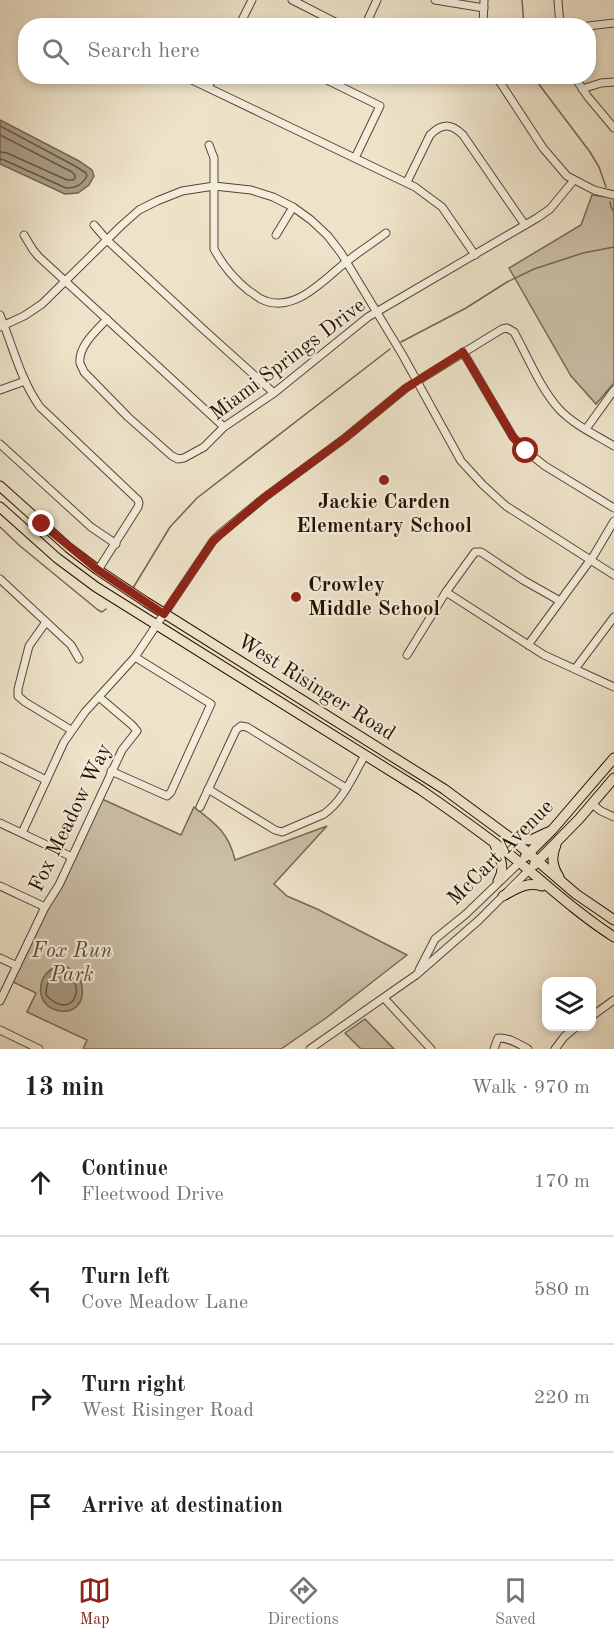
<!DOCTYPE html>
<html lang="en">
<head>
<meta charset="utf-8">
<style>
	:root { --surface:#fff; --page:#f2f2f2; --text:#222; --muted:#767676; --line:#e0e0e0; --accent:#8f2418 }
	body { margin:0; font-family:"Old Standard TT",serif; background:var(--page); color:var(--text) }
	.controls { position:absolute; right:18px; bottom:18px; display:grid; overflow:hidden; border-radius:12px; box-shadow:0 3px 9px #0003 }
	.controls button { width:54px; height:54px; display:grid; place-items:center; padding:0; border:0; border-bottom:2px solid var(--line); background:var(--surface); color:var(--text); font:30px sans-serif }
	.stop { position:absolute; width:18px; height:18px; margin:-14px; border:4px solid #8f2418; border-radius:50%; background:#fff }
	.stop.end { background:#8f2418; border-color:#fff; box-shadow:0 2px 6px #0008 }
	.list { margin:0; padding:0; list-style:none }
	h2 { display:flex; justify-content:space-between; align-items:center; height:78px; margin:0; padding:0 24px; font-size:26px }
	h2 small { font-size:20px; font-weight:400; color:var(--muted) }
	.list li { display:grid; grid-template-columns:39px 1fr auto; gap:18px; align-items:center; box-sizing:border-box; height:108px; padding:0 24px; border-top:2px solid var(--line) }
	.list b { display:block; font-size:22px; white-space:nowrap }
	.list p { margin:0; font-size:20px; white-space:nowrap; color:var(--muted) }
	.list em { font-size:20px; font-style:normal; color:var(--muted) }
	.icon { flex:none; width:33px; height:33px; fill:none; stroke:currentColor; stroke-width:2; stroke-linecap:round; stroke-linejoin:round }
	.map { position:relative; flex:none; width:614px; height:1049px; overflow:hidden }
	.search { position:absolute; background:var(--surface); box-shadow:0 3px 9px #0003; left:18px; right:18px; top:18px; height:66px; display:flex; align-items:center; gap:15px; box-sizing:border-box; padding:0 21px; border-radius:24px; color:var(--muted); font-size:22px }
	.sheet { height:510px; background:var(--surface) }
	nav { display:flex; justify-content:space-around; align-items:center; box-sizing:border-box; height:84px; border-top:2px solid var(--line); background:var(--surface); font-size:16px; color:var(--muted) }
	nav a { display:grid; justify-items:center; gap:3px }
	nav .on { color:var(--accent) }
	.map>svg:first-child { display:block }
</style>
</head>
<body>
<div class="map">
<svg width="614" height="1049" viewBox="0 0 614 1049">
	<rect width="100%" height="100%" fill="#eee3c9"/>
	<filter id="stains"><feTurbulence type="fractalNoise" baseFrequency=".00333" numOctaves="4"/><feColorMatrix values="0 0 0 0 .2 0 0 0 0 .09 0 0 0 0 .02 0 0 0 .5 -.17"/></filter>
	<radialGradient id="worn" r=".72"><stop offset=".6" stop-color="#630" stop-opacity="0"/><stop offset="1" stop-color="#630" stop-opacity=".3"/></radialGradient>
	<g fill="#cbbfa7" stroke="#776854" stroke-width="1.5">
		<polygon points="592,195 614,198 614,383 596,404 571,376 509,268 581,225"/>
		<path d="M 102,799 L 181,835 L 194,807 C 215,823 229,833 235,860 L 327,826 L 274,884 L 287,896 L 317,909 L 407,955 L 326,1018 L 281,1049 L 83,1049 L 87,1040 L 27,1012 L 36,993 L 13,982 L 49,906 L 64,883 Z"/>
		<polygon points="365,1019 394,1049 361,1049 345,1033"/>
	</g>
	<g fill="#a99c85" stroke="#736550" stroke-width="1.5">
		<polygon points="0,120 79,161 92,170 94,176 89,185 78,193 65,194 0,164"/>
		<path d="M 61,964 C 71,969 81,975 82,987 C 87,1023 35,1016 41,985 C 43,973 51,969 61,964 Z"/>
	</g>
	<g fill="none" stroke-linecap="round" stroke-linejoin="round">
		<g stroke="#665743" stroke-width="1.5">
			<path d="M 0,126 L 75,166 L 86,173 L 87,176 C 82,185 76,188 66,188 L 4,160 L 0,159"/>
			<polyline points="0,135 72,172 75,175 75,178 73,180 67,180 7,153 0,152"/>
			<path d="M 59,972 C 91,978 74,1025 46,995 C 46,984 49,976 59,972 Z"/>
		</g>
		<g stroke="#736550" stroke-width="1.5">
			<polyline points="522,0 524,26"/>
			<polyline points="535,76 538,83 590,152 599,167 606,187"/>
			<polyline points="610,202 611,207 614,212"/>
			<polyline points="401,342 466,308 507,282 534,269 583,253 614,247"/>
			<polyline points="0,527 20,546 98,610 102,612 106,609"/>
			<polyline points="133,588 170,527 197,498 390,349"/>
		</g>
		<g stroke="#564633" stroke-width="9">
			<g id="minor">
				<polyline points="292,0 343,26"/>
				<polyline points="435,0 484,8"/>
				<polyline points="558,0 560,26"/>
				<polyline points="239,26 252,0"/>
				<polyline points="365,26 377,0"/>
				<polyline points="483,26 484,0"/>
				<polyline points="588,26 614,23"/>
				<polyline points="319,76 380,106 355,158"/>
				<polyline points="496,76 543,148 567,176 594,190 614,195"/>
				<polyline points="574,76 588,97 614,128"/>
				<polyline points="192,80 415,187 442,207 475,255"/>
				<polyline points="208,87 214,76"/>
				<polyline points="582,89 601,83 614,82"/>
				<path d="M 209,145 L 214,158 L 214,249 C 223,266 234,279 249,291 C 253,293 257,297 261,299 C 293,315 322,281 345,263 C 358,252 373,243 386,233"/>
				<path d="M 407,182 L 430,135 C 442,123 451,123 463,135 L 525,225"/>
				<polyline points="94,225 107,240 203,329 274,393"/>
				<polyline points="24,235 33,250 39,257 224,427"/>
				<polyline points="276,235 293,207"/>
				<path d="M 0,315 C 13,346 20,379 40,407 L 138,500 L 139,503 L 138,507 L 98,570"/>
				<path d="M 107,319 C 97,330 78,346 80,363 C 81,366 83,369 84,372 L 128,417 L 172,456 L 178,459 L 184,458 L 204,447 L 224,427 L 274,393 L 368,317 L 537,218 L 550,209 L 574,180"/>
				<polyline points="0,327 24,316 42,304 122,225 139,210 157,201 182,191 214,186 251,190 273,197 293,207 311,220 328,236 341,253 402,354 461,461 483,485 506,506 614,575"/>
				<polyline points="463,352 513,437 526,451 545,466 614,508"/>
				<polyline points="0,390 25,381"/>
				<polyline points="586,429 614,390"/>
				<polyline points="0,444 91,527 116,544"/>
				<polyline points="0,579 71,645 79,659"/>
				<polyline points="446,592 544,655 614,687"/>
				<polyline points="46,622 29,646 18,689 18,696 25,702 71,730"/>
				<polyline points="528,645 594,555 614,521"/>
				<polyline points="407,655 446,592 475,552 481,552 523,580 560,601"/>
				<polyline points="575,669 614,617"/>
				<polyline points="0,757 46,780"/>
				<polyline points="111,771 167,796 171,792 211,704 135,657"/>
				<path d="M 208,789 L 275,830 L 282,832 L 324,814 C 343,801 354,774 365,755"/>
				<polyline points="592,804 601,811 614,817"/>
				<polyline points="200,807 236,730 241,726 247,727 346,788"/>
				<polyline points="0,823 72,857"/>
				<path d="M 22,833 L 64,742 L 85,712 L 135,657 L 213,541 L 220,534 L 265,497 L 345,438 L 406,388 L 502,329 L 507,328 L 514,332 C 528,357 540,388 559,409 C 574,425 596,435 614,446"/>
				<polyline points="0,886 45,907"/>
				<polyline points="0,958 17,966"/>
				<polyline points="419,970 435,939 466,914 519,863"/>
				<polyline points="384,998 431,1049"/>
				<polyline points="0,1001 45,907 59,885 122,750 137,731 132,725 99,697"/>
				<polyline points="592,1016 614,1000"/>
				<polyline points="0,1030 39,1049"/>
				<polyline points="310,1049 416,975 479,920 528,871"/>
				<path d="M 494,1049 L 498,1038 C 508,1037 519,1044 528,1049"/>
				<polyline points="555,1049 564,1037 577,1026"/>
			</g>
		</g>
		<g stroke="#231201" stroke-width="11">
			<g id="major">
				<polyline points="0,486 69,548 98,570 146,602 444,789 512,839 576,894 614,920"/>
				<path d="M 0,507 L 57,558 L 96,587 L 421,790 C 454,813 487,836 519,862 C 550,888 580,915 614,937"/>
				<polyline points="512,839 531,840 548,832"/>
				<path d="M 495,845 C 500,857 506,869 498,881"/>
				<path d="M 556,845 C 551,857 552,866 559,877"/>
				<polyline points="525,857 553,829 614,758"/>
				<polyline points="534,865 579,819 614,778"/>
				<path d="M 503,896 C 516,889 527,881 542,886"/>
			</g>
		</g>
		<use href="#minor" stroke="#f4eddc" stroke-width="7"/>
		<use href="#major" stroke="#eee3c9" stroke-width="9"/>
	</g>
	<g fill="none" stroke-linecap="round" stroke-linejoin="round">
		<polyline stroke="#8f2418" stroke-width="8" points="42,524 98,570 164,614 213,541 265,497 345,438 406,388 463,352 513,437 526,451"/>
	</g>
	<g fill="#8f2418" stroke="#f4eddc" stroke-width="2">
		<circle cx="384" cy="480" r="6"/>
		<circle cx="296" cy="597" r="6"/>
	</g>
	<g text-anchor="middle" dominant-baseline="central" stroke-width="4.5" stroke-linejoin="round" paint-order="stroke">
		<g font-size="21" fill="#231201" stroke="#f4eddc">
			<text transform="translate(288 360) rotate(-37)">Miami Springs Drive</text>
			<text transform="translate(316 688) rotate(32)">West Risinger Road</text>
			<text transform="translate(71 818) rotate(-64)">Fox Meadow Way</text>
			<text transform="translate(501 853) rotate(-45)">McCart Avenue</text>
		</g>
		<g font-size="21" font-weight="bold" fill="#231201" stroke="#f4eddc">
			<text x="384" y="502">Jackie Carden<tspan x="384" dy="24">Elementary School</tspan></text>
			<text x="308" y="585" text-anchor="start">Crowley<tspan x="308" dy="24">Middle School</tspan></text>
		</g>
		<g font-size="21" font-style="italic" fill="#5e4f3b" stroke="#f4eddc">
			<text x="72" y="951">Fox Run<tspan x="72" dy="24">Park</tspan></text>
		</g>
	</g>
	<rect width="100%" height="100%" filter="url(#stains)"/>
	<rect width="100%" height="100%" fill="url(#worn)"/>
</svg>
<div class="controls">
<button><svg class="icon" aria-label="layers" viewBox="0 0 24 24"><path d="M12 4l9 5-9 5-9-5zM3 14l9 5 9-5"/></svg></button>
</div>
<div class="stop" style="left:526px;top:451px"></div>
<div class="stop end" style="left:42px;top:524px"></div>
<div class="search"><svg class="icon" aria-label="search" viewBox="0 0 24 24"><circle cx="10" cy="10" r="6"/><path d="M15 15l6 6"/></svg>Search here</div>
</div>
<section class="sheet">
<h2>13 min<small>Walk · 970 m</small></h2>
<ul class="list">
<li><svg class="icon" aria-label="ahead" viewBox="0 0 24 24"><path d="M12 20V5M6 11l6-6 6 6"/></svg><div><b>Continue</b><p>Fleetwood Drive</p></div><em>170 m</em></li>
<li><svg class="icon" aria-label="left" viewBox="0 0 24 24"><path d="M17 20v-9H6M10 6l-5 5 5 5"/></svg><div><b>Turn left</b><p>Cove Meadow Lane</p></div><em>580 m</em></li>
<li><svg class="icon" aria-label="right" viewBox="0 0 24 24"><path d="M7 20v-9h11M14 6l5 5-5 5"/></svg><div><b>Turn right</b><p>West Risinger Road</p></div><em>220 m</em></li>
<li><svg class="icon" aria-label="arrive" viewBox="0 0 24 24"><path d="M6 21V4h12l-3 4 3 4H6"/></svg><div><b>Arrive at destination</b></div></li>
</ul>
</section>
<nav>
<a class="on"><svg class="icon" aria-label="map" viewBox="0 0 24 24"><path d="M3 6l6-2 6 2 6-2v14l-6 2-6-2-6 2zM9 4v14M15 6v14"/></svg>Map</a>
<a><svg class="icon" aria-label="directions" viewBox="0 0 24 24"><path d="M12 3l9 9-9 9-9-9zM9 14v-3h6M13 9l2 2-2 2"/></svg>Directions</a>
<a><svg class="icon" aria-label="saved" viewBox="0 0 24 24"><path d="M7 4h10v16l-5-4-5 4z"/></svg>Saved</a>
</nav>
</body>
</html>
